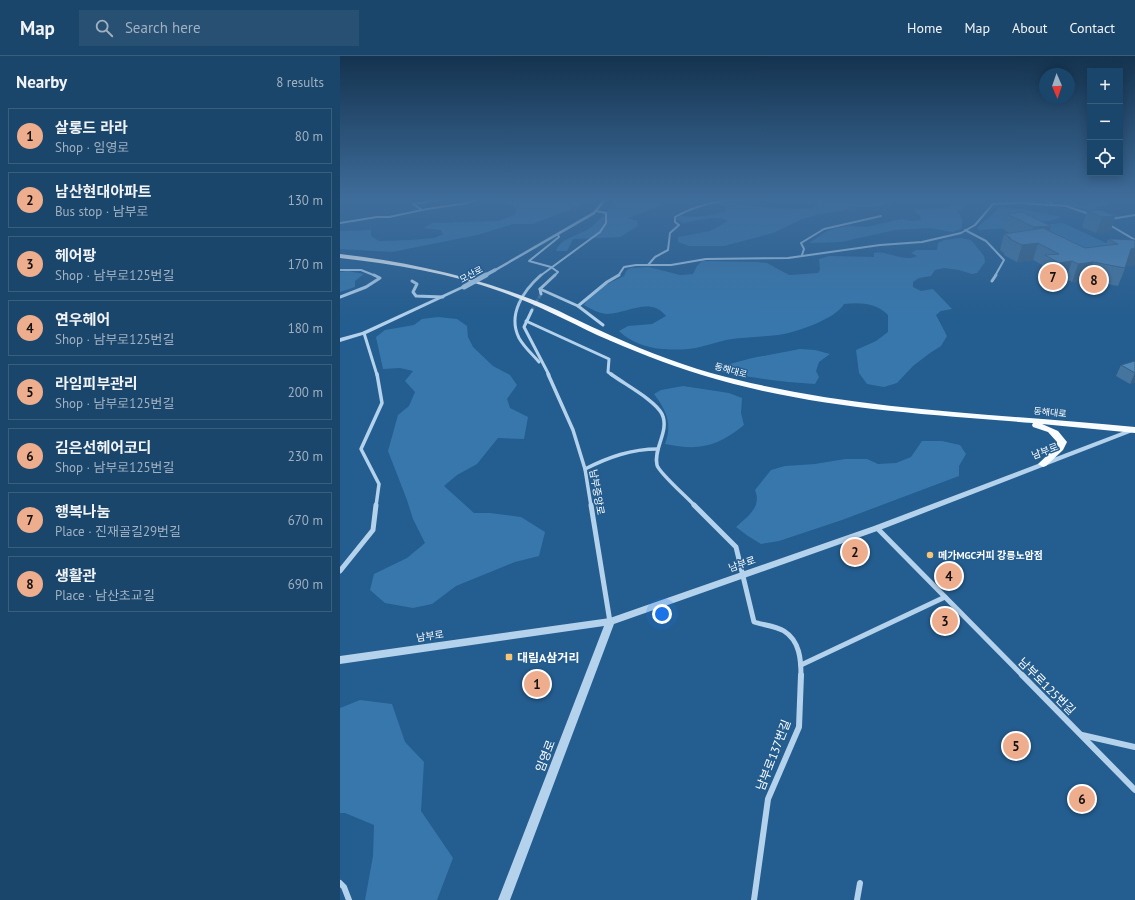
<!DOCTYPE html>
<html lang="en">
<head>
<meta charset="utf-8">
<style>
	:root { --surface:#1b466b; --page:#285073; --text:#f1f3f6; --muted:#a0b1c1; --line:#395e7e; --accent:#eead8d }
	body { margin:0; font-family:"PT Sans","Noto Sans KR",sans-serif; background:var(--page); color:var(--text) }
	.controls { position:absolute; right:12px; top:12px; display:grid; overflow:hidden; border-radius:0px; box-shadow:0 2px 10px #0003 }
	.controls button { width:36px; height:36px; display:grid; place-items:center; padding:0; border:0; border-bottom:1px solid var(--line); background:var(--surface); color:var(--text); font:20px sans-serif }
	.compass { position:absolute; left:699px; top:12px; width:36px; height:36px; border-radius:50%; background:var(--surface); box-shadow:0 2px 10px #0003; rotate:178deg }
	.you { position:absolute; left:322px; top:558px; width:14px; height:14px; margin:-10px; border:3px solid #fff; border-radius:50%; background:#1a73e8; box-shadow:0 0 0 6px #1a73e833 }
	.badge { display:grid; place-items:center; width:26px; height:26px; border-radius:50%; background:var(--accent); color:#111; font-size:13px; font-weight:700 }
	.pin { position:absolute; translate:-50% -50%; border:2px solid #fff; box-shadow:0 1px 4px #0006 }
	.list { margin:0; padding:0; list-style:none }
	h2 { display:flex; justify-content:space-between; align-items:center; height:52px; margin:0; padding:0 16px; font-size:17px }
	h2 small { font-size:13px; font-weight:400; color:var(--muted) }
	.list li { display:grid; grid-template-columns:26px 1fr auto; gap:12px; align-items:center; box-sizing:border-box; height:56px; margin:0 8px 8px; padding:0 8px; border:1px solid var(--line); border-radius:0px }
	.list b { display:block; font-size:15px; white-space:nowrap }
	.list p { margin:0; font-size:13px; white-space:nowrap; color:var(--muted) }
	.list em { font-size:13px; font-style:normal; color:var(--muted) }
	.icon { flex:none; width:22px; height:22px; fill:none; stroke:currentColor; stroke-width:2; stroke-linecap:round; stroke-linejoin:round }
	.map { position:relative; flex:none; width:795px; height:844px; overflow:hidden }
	header { display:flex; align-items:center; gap:24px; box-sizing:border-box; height:56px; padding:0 20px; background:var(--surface); border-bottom:1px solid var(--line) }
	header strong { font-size:19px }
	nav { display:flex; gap:22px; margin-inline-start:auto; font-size:14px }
	.search { width:280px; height:36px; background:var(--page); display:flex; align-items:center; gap:10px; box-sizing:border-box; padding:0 14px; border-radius:0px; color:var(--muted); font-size:15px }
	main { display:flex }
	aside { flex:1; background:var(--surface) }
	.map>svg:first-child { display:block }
</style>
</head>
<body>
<header>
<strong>Map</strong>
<div class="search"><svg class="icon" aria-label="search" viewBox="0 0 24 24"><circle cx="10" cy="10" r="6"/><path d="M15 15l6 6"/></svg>Search here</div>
<nav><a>Home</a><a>Map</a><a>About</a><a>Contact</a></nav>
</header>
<main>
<aside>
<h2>Nearby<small>8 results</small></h2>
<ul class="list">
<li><span class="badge">1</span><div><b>살롱드 라라</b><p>Shop · 임영로</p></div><em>80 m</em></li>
<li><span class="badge">2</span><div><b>남산현대아파트</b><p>Bus stop · 남부로</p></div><em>130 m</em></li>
<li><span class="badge">3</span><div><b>헤어팡</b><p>Shop · 남부로125번길</p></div><em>170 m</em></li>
<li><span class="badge">4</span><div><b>연우헤어</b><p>Shop · 남부로125번길</p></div><em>180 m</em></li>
<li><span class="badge">5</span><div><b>라임피부관리</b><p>Shop · 남부로125번길</p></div><em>200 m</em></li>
<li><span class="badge">6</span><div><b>김은선헤어코디</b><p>Shop · 남부로125번길</p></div><em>230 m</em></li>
<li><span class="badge">7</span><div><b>행복나눔</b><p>Place · 진재골길29번길</p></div><em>670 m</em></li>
<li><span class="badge">8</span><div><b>생활관</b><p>Place · 남산초교길</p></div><em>690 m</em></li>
</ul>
</aside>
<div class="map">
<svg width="795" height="844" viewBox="0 0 795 844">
	<rect width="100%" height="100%" fill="#245d8f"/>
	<g fill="#3877ac">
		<polygon points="194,143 256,143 193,168 173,168 137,179 52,196 0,193 0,175 31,174 31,180 39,185 71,184 94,182 103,178 101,174 84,172 92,167 159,165 174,159 177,154 174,150 164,147 165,145"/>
		<path d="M 273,143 L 329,143 L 317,151 L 288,162 L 297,165 L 298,170 L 280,181 L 233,183 L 227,195 L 216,195 C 220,182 240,179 250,172 C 259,165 268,154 274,146 Z"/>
		<path d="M 445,143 L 561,143 L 536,151 L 511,151 L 506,154 L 480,158 L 462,163 L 433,177 L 384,190 L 349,190 L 338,186 L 338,181 L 370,175 L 388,165 C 375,158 358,165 343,167 L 336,163 L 340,160 C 354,162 373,160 386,155 L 386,151 L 379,148 C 394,143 405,150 420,151 C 430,151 466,155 473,152 C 475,151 477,149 478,148 Z"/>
		<path d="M 705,143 L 727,143 L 727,145 L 741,148 C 749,142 763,141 772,145 L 771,148 L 754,152 L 761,155 L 777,159 L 777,161 L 765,162 L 745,154 Z"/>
		<path d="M 610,148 L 623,148 L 626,151 L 617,155 C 622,161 624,166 621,173 L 613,176 L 589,172 L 555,174 L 501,186 L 469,187 L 487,175 L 496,172 L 510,170 L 527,171 L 561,163 L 571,165 L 581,164 L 580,160 L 574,154 L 611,151 Z"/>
		<polygon points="658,151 682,153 722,161 713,164 666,172 639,174 637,172 657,154"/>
		<polygon points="723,167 779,193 739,198 685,171"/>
		<path d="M 621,182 L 631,184 L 644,200 L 645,206 L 637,217 L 632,218 L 619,214 L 604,212 L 595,214 L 591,220 L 579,222 L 573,226 L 573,231 L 581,235 L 593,233 L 612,253 L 601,255 L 596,259 L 607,280 L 601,290 L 590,297 L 573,310 L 557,327 L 544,331 L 527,328 L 519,317 L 516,294 L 536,285 L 548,276 L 548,259 C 537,247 519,246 504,248 C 496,263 454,277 438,279 C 421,281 404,281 386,284 C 377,286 369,289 360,291 C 348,294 335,294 323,293 C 307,292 290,286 279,275 L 288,270 L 312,268 L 326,260 C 310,240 287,258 267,258 C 258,257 251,253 244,249 L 247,244 L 265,229 L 284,220 L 286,215 L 290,212 L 309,211 L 340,219 L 353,218 L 357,210 L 362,205 L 417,206 L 427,207 L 449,219 L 478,217 L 480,214 L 479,203 L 489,200 L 534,201 L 534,197 C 547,194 565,207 577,200 L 571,197 L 576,194 L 597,194 L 598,187 L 604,184 Z"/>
		<polygon points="8,215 24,218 15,225 15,231 0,236 0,216"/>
		<polygon points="98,261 117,263 127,270 128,281 133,291 153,310 170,319 177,329 167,343 170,352 188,361 184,383 158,382 137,408 117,419 104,430 134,457 150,457 181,461 205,476 199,500 175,506 116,530 92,548 73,552 45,547 30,534 34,518 67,502 85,487 73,463 67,444 48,395 58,359 69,350 75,336 65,325 73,315 60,312 43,313 36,281 45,274 74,269 82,263"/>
		<path d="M 460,293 L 475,294 L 490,298 L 479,306 L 476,315 L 479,321 L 475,328 C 443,326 413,322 382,316 L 379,311 L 412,302 Z"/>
		<path d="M 343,330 L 389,337 L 402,342 L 401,357 L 404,369 C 377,391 359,395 325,388 C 333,368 326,354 314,338 L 321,334 Z"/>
		<path d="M 582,385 L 602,385 L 620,389 L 626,398 L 619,410 L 619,420 L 502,464 L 439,485 L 421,488 L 408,480 L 396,471 C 408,460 422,451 415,434 L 431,414 L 445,410 L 475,408 L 505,403 L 527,403 L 538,408 L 556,407 L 571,401 Z"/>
		<polygon points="20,644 52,648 65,686 84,706 81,755 113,802 97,844 25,844 33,800 34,769 5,757 0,757 0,652"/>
	</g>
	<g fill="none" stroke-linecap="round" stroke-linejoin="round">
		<polyline stroke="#4575a0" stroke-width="3" stroke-dasharray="3 1.5" stroke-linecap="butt" points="192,254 201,238"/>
		<g stroke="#b4d2ec" stroke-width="2">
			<polyline points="699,143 712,147"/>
			<polyline points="726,150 752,159"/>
			<polyline points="82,154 73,148 106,143"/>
			<polyline points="771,163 795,159"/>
			<polyline points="0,167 37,161 49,161 87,153 128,147 139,143"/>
			<polyline points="768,168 795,184"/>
			<polyline points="625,174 646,185 664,204 655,220"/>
			<polyline points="462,199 464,193 461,187 484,173 541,160"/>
			<path d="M 308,209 L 315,201 L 328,194 L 330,177 L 339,169 L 335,166 L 335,161 C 360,147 383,144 411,143"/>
			<polyline points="0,214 21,214 36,220"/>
			<polyline points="200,220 260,176 266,167 266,157 256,155"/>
			<polyline points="214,220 218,216 211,211 189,205 219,181 218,179"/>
			<polyline points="278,220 284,211 296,209 331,209 366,203 448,202 540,189 582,186 621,177 635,169 653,148 679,147 728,150"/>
		</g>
		<g stroke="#b4d2ec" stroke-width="3">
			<polyline points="72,225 77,228 73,236 76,240 103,241"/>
			<polyline points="652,225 656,219"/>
			<polyline points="200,233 238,250 263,269"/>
			<polyline points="201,238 200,233 215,219"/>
			<polyline points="0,241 26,231 40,222 34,219"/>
			<polyline points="238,250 267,226 279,219"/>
			<polyline points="192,254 184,271 209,319"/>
			<polyline points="186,265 269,303 268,316 272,319"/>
			<polyline points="24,277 37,319"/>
			<path d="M 199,306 C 192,298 184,291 179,282 C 167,258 184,234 201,219"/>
		</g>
		<g stroke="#b4d2ec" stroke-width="3.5">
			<polyline points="208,318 233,374 245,413 251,450"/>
			<path d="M 271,318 C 284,328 315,344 322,358 C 330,375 313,392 317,409 C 318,416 349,443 355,450"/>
			<path d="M 245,413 C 269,401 291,393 318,393"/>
			<polyline points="36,450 39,428 21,393 42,347 37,318"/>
		</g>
		<g stroke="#b4d2ec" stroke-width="5">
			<polyline points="251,449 270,566"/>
			<path d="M 354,449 L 396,491 L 414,566 C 423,569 436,570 444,575 C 460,585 461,604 461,620"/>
			<polyline points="537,472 683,620"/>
			<polyline points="0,515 33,474 36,449"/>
			<polyline points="461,609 605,541"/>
		</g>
		<g stroke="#b4d2ec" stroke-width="6">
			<polyline points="682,619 795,734"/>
			<polyline points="742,679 795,691"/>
			<polyline points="0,827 4,831 9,844"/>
			<polyline points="414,844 428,743 459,671 461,619"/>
			<polyline points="517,844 520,827"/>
		</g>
		<g fill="#b4d2ec" fill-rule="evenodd">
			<polygon points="264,143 267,143 255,158 156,215 153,214 253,156"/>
			<polygon points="122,230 126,231 26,278 0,286 0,282 22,276"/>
			<polygon points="795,371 795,375 540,474 274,568 170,844 158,844 264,570 0,608 0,600 270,562 534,470"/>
		</g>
		<path fill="#f9fcff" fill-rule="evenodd" d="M 0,198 C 68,206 132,220 196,245 C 217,253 238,265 259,274 C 295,291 333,306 371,317 C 509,355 653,357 795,371 L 795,377 L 702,368 L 718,375 L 727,386 L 723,394 L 706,410 L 703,411 L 698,408 L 716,391 L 717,386 L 708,376 L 693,371 L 692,369 L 693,367 C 582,358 469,352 362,319 C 326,308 291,294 257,279 C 226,264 195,248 162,236 C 109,217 55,208 0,202 Z"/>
		<polyline stroke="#b4d2ec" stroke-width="3.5" points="144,220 155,214"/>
		<polyline stroke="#b4d2ec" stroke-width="5" points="124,231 146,219"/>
	</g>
	<g fill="#45759e">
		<polygon points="747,155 775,160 770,176 756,177 742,171"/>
		<polygon points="667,158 711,170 709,175 745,192 766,190 768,183 795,184 795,209 786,210 778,230 747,224 732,226 726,223 713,225 700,217 702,209 693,204 677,206 664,199 664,197 660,194 664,178 669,177 663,173"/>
		<polygon points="795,305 795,326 790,328 776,320 781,309"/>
	</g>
	<g fill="#385f81">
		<polygon points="775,160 770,176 756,177 762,161"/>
		<polygon points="711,170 706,186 690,188 694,171"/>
		<polygon points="698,187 693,204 677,206 682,189"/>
		<polygon points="795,192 795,209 784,210 791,193"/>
		<polygon points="732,205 726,223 713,225 719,207"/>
		<polygon points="753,206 747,224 732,226 738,208"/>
		<polygon points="795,317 795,326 790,328"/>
	</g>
	<g fill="#5088b8" stroke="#385f81">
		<polygon points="761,154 775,160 762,161 747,155"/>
		<polygon points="682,156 711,170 694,171 667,158"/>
		<polygon points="703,172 745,192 778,188 768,183 774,183 795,184 795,192 791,193 785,212 753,206 738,208 732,205 719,207 705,199 719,198 698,187 682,189 668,182 671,182 664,178"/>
		<polygon points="795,305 795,317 781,309"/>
	</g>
	<linearGradient id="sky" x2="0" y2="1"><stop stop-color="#14334f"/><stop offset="0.55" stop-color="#3f6d9b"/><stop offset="1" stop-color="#3f6d9b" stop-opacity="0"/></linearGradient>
	<rect width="795" height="262" fill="url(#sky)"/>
	<g fill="#f6c577" stroke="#245d8f" stroke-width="1.5">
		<circle cx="590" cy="499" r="4"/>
		<rect x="165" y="597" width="8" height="8" rx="2"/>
	</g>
	<g text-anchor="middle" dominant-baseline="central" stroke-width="3" stroke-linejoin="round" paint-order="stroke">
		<g font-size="9" fill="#fff" stroke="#245d8f">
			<text transform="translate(131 218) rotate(-28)">모산로</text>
			<text transform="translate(391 314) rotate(15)">동해대로</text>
			<text transform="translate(710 356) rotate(5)">동해대로</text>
		</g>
		<g font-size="10" fill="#fff" stroke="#245d8f">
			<text transform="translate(705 395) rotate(-21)">남부로</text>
			<text transform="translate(257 436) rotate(80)">남부중앙로</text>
			<text transform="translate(402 508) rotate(-19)">남부로</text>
			<text transform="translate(90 580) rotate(-8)">남부로</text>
		</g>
		<g font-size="10" font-weight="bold" fill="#fff" stroke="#245d8f" text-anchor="start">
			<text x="598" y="499">메가MGC커피 강릉노암점</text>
		</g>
		<g font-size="12" font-weight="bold" fill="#fff" stroke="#245d8f" text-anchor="start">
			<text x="177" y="601">대림A삼거리</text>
		</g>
		<g font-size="12" fill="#fff" stroke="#245d8f">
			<text transform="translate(707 630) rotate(45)">남부로125번길</text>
			<text transform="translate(433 699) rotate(-69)">남부로137번길</text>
			<text transform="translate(205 700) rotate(-69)">임영로</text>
		</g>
	</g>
</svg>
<div class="controls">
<button>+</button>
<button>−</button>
<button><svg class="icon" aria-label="locate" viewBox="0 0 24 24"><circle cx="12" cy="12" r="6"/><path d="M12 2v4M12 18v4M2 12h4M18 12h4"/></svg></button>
</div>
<svg class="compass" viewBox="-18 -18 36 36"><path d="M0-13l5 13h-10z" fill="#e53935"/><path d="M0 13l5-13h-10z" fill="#a0b1c1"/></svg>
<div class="you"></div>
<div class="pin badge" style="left:197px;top:628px">1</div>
<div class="pin badge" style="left:515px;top:496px">2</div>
<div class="pin badge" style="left:605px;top:565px">3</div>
<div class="pin badge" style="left:609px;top:520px">4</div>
<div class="pin badge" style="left:676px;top:690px">5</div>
<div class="pin badge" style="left:742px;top:743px">6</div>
<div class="pin badge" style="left:713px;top:221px">7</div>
<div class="pin badge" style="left:754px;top:224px">8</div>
</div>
</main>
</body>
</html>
